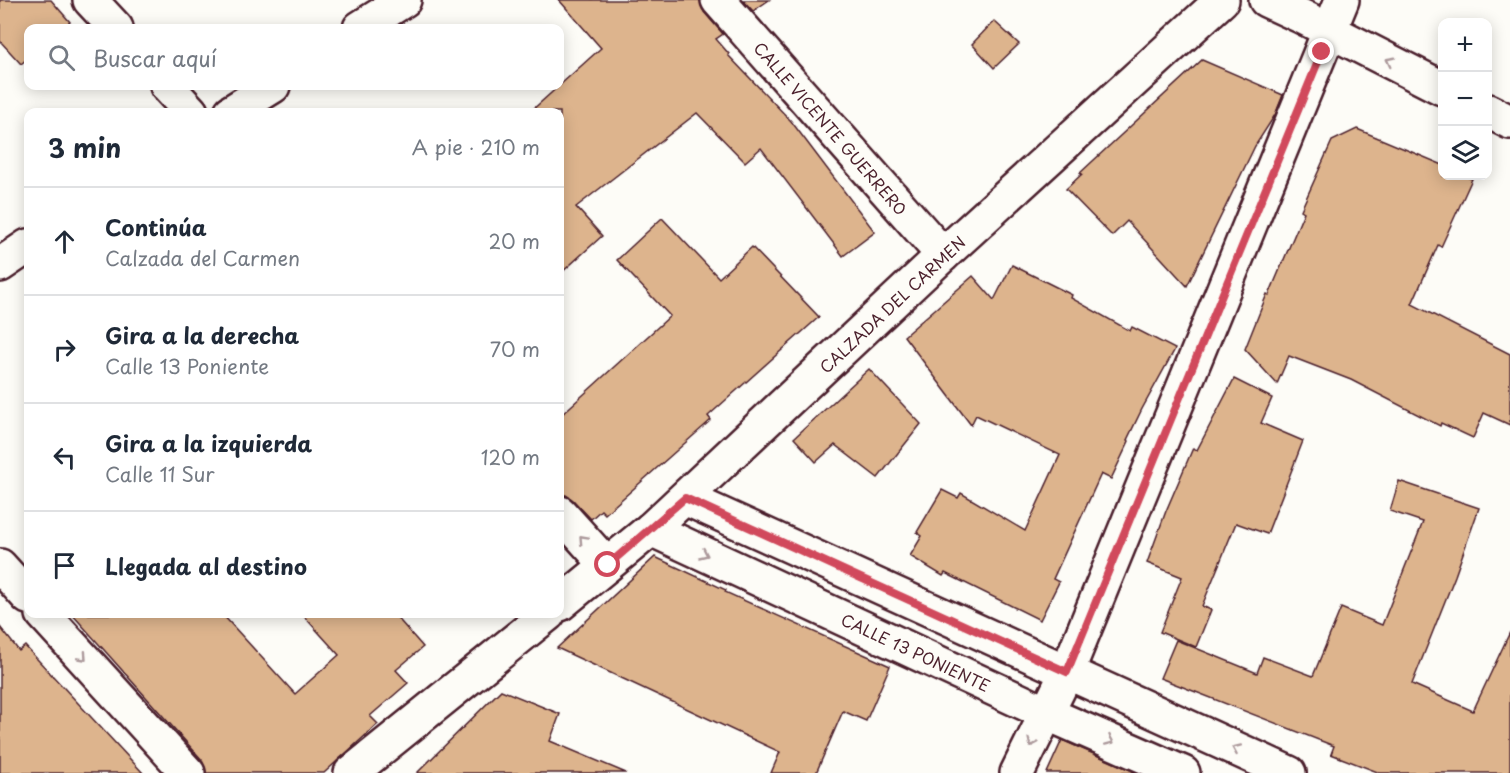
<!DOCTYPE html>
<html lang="es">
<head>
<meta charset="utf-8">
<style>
	:root { --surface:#fff; --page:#f6f6f7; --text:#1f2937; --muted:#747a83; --line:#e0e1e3 }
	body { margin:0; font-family:"Playpen Sans",sans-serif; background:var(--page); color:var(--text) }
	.controls { position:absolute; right:18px; top:18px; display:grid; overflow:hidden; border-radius:12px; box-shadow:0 3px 15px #0003 }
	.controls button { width:54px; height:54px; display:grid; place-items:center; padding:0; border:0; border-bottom:2px solid var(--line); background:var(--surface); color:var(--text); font:30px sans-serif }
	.stop { position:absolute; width:18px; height:18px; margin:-14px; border:4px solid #d1495b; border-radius:50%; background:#fff }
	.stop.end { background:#d1495b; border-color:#fff; box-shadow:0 2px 6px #0008 }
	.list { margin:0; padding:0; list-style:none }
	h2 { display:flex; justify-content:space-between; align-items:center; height:78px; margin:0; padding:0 24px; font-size:26px }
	h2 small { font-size:20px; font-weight:400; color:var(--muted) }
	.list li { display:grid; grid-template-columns:39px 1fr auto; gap:18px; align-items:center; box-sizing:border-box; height:108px; padding:0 24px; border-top:2px solid var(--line) }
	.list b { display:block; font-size:22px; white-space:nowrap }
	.list p { margin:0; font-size:20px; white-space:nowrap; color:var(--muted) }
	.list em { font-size:20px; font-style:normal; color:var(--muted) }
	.icon { flex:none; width:33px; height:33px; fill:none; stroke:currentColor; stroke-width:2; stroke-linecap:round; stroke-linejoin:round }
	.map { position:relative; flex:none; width:1510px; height:773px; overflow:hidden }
	.search { position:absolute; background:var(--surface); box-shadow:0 3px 15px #0003; left:24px; top:24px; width:540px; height:66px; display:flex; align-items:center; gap:15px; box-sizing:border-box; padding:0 21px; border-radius:12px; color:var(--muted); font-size:22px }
	.panel { position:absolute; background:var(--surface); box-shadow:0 3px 15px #0003; left:24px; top:108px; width:540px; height:510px; border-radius:12px }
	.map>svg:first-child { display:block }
</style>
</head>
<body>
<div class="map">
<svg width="1510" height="773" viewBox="0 0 1510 773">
	<rect width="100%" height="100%" fill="#fdfcf7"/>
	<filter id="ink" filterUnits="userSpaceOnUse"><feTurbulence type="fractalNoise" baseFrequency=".0167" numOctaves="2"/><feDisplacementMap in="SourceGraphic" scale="12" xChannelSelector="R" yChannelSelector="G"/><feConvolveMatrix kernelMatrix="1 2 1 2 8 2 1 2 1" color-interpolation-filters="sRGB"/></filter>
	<g filter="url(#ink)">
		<g fill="#ddb48d" stroke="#4a1f2b" stroke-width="1.5">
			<polygon points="0,0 51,0 70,22 62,28 28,28 28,58 21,64 0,41"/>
			<polygon points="559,0 700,0 704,12 723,34 716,39 729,54 728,55 791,121 875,232 843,256 761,148 745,162 697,113 576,207 602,236 560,274 560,112 530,112 601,48"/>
			<polygon points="743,0 769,0 753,11"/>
			<polygon points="994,21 1019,44 994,68 972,44"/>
			<polygon points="1202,60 1283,95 1275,115 1255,146 1187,286 1127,221 1112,236 1066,189 1082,174 1080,173"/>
			<polygon points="1357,129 1443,165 1443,176 1465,176 1472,179 1441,247 1438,245 1412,304 1510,354 1510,425 1484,413 1473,438 1441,423 1440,426 1351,380 1289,356 1277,384 1245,349 1267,294 1269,295 1304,212 1301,210 1332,141"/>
			<polygon points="662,218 719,278 752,247 819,317 708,416 711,420 605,514 601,510 591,519 573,500 566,495 560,495 560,416 670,316 617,260"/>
			<polygon points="1012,265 1072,295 1071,298 1130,331 1132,327 1175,349 1142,409 1127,440 1129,441 1111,479 1101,474 1053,579 1059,582 1040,620 945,573 943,576 910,556 922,536 917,532 942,490 958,498 961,493 1025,531 1060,455 976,415 971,425 904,336 973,276 994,300"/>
			<polygon points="869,369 921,424 878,478 835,445 816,462 794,438"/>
			<polygon points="1234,379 1272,398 1261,423 1303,441 1267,534 1236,523 1202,606 1211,610 1196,647 1160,632 1182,577 1147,563 1166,511 1193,448 1197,450"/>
			<polygon points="1399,481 1479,508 1455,576 1412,684 1473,711 1510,632 1510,773 1380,773 1331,754 1334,746 1160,678 1176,640 1257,673 1263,657 1313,676 1341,608 1382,625 1423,522 1390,511"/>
			<polygon points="655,557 726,590 725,592 890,666 866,721 843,711 816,773 771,773 780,752 557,648"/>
			<polygon points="72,614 222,614 295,694 339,655 302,614 394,614 423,647 396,670 408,683 370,716 378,724 324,773 206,773 202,760"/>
			<polygon points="0,627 19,651 25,646 143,773 0,773"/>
			<polygon points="501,690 560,714 550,741 626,773 417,773"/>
			<polygon points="1062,740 1135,772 1136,773 1047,773"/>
		</g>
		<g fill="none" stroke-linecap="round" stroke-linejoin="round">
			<g stroke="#4a1f2b" stroke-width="38">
				<g id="minor">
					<polyline points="90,0 116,28"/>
					<polyline points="718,0 943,255"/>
					<polyline points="1266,0 1303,17 1442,88"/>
					<polyline points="167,86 191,112"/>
					<polyline points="1488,111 1510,122"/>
					<polyline points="685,498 1289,773"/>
					<polyline points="560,513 607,565"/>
					<polyline points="651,529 1046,713 1183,773"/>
					<polyline points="0,566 28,597"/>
					<polyline points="43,614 188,773"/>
					<polyline points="1017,773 1067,672 1342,0"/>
				</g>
			</g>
			<g stroke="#4a1f2b" stroke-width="38">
				<g id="tertiary">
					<polyline points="360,28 404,0"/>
					<polyline points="231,112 273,86"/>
					<polyline points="0,265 28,246"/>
					<polyline points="560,604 651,529 943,255 1222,0"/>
					<polyline points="351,773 548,614"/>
				</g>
			</g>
			<use href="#minor" stroke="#fdfcf7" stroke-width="33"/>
			<use href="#tertiary" stroke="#fdfcf7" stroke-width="33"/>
		</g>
		<defs><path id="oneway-chevron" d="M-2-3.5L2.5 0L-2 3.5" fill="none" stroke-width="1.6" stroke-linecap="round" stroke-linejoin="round" transform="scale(1.5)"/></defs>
		<g stroke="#ac999b">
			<use href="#oneway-chevron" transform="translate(1390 61) rotate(-153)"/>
			<use href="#oneway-chevron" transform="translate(583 539) rotate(-133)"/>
			<use href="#oneway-chevron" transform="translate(704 554) rotate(25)"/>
			<use href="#oneway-chevron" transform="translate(83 657) rotate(48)"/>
			<use href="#oneway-chevron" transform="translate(1110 741) rotate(24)"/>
			<use href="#oneway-chevron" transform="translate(1032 743) rotate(115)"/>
			<use href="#oneway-chevron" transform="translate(1236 749) rotate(-156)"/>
		</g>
	</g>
	<g fill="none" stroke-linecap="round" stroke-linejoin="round" filter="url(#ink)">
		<polyline stroke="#d1495b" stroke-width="8" points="608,565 685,498 1067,672 1322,52"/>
	</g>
	<g text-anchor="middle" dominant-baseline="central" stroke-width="4.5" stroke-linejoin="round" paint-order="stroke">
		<g font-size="16" fill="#4a1f2b" stroke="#fdfcf7">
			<text transform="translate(831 128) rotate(49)">CALLE VICENTE GUERRERO</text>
			<text transform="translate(892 304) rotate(-43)">CALZADA DEL CARMEN</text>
			<text transform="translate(916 652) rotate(25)">CALLE 13 PONIENTE</text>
		</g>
	</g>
</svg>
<div class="controls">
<button>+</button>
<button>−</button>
<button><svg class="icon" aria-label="layers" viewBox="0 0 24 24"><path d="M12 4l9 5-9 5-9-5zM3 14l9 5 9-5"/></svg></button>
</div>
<div class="stop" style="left:608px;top:565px"></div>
<div class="stop end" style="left:1322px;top:52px"></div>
<div class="search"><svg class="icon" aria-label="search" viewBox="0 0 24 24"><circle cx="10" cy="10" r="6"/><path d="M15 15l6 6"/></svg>Buscar aquí</div>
<section class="panel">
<h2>3 min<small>A pie · 210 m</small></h2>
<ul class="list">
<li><svg class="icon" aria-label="ahead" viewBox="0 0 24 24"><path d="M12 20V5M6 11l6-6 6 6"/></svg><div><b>Continúa</b><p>Calzada del Carmen</p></div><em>20 m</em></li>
<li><svg class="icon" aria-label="right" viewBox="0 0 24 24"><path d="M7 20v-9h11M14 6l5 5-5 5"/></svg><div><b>Gira a la derecha</b><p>Calle 13 Poniente</p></div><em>70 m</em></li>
<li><svg class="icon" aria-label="left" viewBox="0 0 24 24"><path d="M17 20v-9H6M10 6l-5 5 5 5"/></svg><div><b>Gira a la izquierda</b><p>Calle 11 Sur</p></div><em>120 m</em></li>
<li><svg class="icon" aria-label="arrive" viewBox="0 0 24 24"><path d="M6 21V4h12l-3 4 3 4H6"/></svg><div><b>Llegada al destino</b></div></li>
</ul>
</section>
</div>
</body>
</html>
